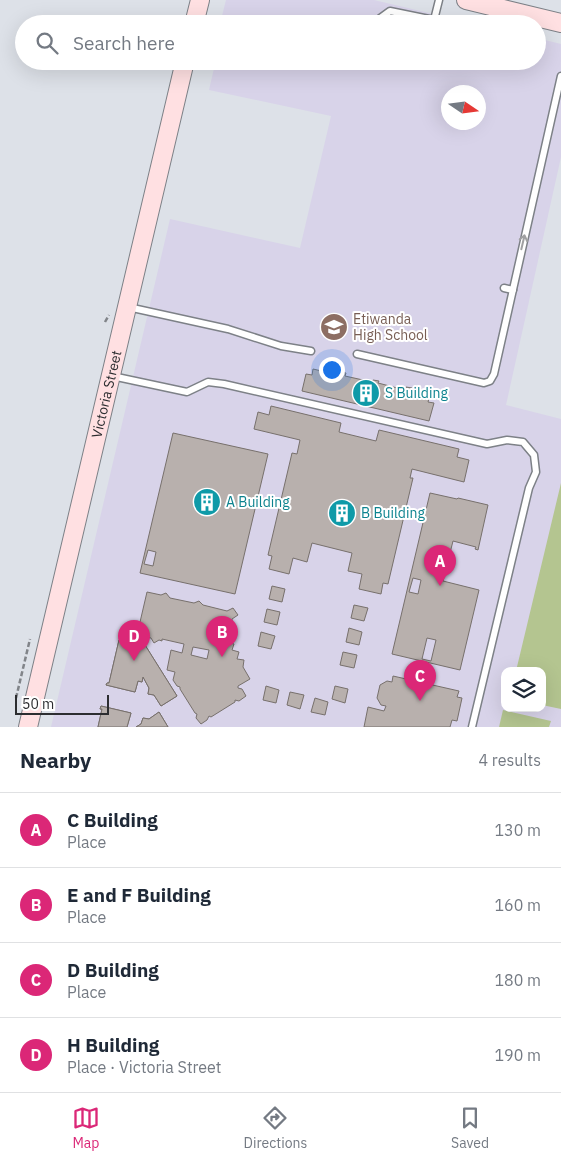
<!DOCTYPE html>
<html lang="en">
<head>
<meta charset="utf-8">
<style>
	:root { --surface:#fff; --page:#f2f2f3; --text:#1f2937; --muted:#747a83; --line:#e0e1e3; --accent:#db2777 }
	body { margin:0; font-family:"IBM Plex Sans",sans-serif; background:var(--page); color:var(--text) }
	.controls { position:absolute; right:15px; bottom:15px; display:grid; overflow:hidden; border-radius:10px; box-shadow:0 5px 20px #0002 }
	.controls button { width:45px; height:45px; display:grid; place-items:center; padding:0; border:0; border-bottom:1px solid var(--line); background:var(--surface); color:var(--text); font:25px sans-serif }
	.compass { position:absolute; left:441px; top:85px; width:45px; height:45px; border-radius:50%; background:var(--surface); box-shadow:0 5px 20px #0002; rotate:103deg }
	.scale { position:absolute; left:15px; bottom:12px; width:94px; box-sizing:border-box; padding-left:5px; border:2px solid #2c2d30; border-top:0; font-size:14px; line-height:18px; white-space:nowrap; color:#2c2d30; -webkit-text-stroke:4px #fff; paint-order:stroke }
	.you { position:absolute; left:331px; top:369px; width:18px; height:18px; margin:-12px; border:4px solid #fff; border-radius:50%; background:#1a73e8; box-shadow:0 0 0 8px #1a73e833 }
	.badge { display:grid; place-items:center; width:32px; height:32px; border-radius:50%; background:var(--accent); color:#fff; font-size:16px; font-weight:700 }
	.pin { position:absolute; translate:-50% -41px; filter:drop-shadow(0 1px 2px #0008) }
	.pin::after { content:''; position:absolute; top:26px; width:18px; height:15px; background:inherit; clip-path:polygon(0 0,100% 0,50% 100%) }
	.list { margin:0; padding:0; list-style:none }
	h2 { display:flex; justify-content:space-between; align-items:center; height:65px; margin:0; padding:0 20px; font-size:21px }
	h2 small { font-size:16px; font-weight:400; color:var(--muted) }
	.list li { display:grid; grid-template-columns:32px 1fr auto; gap:15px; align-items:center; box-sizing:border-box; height:75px; padding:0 20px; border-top:1px solid var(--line) }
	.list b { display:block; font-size:19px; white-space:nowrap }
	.list p { margin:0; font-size:16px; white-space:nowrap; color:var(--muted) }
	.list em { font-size:16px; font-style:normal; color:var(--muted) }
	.icon { flex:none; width:28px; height:28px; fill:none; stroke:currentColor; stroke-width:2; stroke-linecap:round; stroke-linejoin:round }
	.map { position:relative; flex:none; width:561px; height:727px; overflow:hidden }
	.search { position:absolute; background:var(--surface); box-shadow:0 5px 20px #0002; left:15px; right:15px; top:15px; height:55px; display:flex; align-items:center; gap:12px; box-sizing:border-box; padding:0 18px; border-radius:28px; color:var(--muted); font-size:19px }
	.sheet { height:365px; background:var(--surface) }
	nav { display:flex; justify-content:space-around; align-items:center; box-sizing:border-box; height:70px; border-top:1px solid var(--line); background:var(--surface); font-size:14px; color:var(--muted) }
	nav a { display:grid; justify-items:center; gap:2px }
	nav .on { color:var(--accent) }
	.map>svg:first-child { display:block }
</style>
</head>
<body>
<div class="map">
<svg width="561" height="727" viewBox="0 0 561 727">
	<rect width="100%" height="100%" fill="#dde1e8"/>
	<g fill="#d8d3e9" fill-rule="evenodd">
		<polygon points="226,0 374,0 475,24 220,24"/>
		<path d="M 537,38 L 561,44 L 561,157 L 506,405 L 561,419 L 561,727 L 51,727 L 170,219 L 300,248 L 331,116 L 209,90 L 215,64 L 211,63 L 211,61 L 537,61 ZM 448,92 L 478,92 L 478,122 L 448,122 ZM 505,671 L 542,671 L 542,708 L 505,708 Z"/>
	</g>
	<g fill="#b4c590">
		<polygon points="561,483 561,709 542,705 542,671 516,671"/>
		<polygon points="503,710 551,721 549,727 499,727"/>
	</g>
	<g fill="#b8b0ad" stroke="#77706c" fill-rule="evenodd">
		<polygon points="313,369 339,375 340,372 346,373 345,376 372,382 373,380 379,381 378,383 405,390 406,387 412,388 412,391 430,395 428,402 434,403 429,421 302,391 306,374 312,375"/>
		<polygon points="271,406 341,423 339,432 376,441 379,430 459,449 457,457 469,460 464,482 412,469 410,478 413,478 388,584 383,583 381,594 359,589 362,574 348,571 352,553 312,543 307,562 293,558 289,574 269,569 272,556 268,555 292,453 297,454 300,440 254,429 258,412 269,415"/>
		<path d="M 173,433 L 268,454 L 235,594 L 140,573 ZM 148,550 L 156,552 L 153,566 L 144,564 Z"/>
		<path d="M 430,493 L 457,499 L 458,498 L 488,505 L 478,550 L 475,549 L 476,547 L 453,541 L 443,581 L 479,590 L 460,670 L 392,654 ZM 413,578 L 421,580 L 418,594 L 409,592 ZM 427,638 L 436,640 L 431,661 L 422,659 Z"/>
		<polygon points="272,586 285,589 282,602 269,599"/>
		<path d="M 147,592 L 161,595 L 166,593 L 170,598 L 194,603 L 199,601 L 203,605 L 227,611 L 233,608 L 238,615 L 232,619 L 232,621 L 230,621 L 228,631 L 229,636 L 227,642 L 234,644 L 232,650 L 239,652 L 237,659 L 244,660 L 243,667 L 250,679 L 238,686 L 238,688 L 242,689 L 246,696 L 239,701 L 235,700 L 235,702 L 211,717 L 209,716 L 207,720 L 201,724 L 196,718 L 197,714 L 195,713 L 180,689 L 180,687 L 177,686 L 173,680 L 175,672 L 167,670 L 171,650 L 182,653 L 184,644 L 162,639 L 162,641 L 159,640 L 154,643 L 151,638 L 137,635 ZM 193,647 L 209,650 L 207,659 L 191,655 Z"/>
		<polygon points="354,605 368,608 364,621 351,618"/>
		<polygon points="267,609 280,612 277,625 264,622"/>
		<polygon points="349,628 362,632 359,645 346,642"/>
		<polygon points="261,632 275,636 271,649 258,646"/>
		<polygon points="119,640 145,645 177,696 161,706 154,695 148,694 149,688 143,677 142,682 138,681 135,692 106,685 107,683 109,683"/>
		<polygon points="119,640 145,645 177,696 161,706 154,695 148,694 149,688 143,677 142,682 138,681 135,692 106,685 107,683 109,683"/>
		<polygon points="343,652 357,655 354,668 340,665"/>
		<polygon points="393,676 459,691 457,697 462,698 457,721 452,720 450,727 364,727 368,707 384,711 386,706 381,705 377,698 380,685 387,681 392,682"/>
		<polygon points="266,686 279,690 276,703 263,700"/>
		<polygon points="335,686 348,689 345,703 332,699"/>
		<polygon points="290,692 304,695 300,709 287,705"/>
		<polygon points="315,698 328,702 325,715 311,712"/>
		<polygon points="101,706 131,713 127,727 98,727 102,709 100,709"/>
		<polygon points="101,706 131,713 127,727 98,727 102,709 100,709"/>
		<polygon points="159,712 168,727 136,727 141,724 143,718 149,719"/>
		<polygon points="159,712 168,727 136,727 141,724 143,718 149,719"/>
	</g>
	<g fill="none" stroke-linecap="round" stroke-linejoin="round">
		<g stroke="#7d8187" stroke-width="9">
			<g id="lane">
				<polyline points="379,19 390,11 434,20 439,0"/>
				<polyline points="504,288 513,290"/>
				<polyline points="128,307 228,329 281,346 311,351"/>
				<polyline points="357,354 484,383 490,381 494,374 561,76"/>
				<polyline points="112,376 187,392 208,382 224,384 487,444 507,440 523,442 534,455 536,472 529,488 472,727"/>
			</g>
		</g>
		<g stroke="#7d8187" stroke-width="20">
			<g id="secondary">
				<polyline points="466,0 561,23"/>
				<polyline points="194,24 200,0"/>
				<path id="s1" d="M 28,727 L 185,61"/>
			</g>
		</g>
		<g stroke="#818489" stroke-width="2.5" stroke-dasharray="5 2.5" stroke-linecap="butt">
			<polyline points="105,322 109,315"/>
			<polyline points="16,698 30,639"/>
		</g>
		<use href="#lane" stroke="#fff" stroke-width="6"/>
		<use href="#secondary" stroke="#ffe0e2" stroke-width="18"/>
	</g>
	<defs><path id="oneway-shaft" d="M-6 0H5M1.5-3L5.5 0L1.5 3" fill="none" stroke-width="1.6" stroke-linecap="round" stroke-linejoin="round" transform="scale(1.25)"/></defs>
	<use stroke="#a0a0a2" href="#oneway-shaft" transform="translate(523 242) rotate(-77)"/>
	<defs>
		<g id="school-disc" transform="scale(1.4375)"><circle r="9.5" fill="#8d6e63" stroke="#fff"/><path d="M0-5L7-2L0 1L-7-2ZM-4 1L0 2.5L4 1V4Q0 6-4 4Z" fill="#fff"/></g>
		<g id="building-disc" transform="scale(1.4375)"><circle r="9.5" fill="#0f9aa8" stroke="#fff"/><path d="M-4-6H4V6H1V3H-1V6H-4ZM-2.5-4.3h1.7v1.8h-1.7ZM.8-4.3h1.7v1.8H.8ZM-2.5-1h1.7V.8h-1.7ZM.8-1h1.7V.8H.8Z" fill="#fff"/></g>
	</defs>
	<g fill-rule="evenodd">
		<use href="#school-disc" x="334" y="327"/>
		<use href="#building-disc" x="366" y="393"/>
		<use href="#building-disc" x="207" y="502"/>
		<use href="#building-disc" x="342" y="513"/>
	</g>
	<g text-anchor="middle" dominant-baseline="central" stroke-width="4" stroke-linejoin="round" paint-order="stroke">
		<g font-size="14" fill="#785e54" stroke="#fff" text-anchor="start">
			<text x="353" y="319">Etiwanda<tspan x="353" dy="16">High School</tspan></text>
		</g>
		<g font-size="14" fill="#0d838f" stroke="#fff" text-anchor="start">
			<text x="385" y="393">S Building</text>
			<text x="226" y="502">A Building</text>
			<text x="361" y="513">B Building</text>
		</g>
		<g font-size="14" fill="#2c2d30" stroke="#fff">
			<text stroke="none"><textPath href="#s1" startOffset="342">Victoria Street</textPath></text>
		</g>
	</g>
</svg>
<div class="controls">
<button><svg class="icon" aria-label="layers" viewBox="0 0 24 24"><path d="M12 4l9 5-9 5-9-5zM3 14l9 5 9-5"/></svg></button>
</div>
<svg class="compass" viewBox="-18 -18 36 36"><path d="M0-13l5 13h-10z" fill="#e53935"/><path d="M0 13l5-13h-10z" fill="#747a83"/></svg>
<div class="scale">50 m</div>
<div class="you"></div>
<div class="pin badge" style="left:440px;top:586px">A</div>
<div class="pin badge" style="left:222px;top:657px">B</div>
<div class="pin badge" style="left:420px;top:701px">C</div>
<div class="pin badge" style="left:134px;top:661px">D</div>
<div class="search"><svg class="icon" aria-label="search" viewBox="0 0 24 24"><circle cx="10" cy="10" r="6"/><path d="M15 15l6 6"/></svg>Search here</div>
</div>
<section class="sheet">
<h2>Nearby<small>4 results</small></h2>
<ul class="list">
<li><span class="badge">A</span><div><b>C Building</b><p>Place</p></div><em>130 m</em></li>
<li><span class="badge">B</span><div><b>E and F Building</b><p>Place</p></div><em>160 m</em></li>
<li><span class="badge">C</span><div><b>D Building</b><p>Place</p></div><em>180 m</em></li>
<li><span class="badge">D</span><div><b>H Building</b><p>Place · Victoria Street</p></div><em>190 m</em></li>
</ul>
</section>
<nav>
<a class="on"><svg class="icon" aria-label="map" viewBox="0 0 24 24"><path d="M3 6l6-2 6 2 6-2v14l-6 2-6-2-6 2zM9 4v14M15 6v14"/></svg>Map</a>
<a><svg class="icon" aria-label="directions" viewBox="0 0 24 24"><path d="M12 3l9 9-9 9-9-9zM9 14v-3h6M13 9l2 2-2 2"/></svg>Directions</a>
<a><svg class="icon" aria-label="saved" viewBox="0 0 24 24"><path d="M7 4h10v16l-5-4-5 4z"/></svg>Saved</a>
</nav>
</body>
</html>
